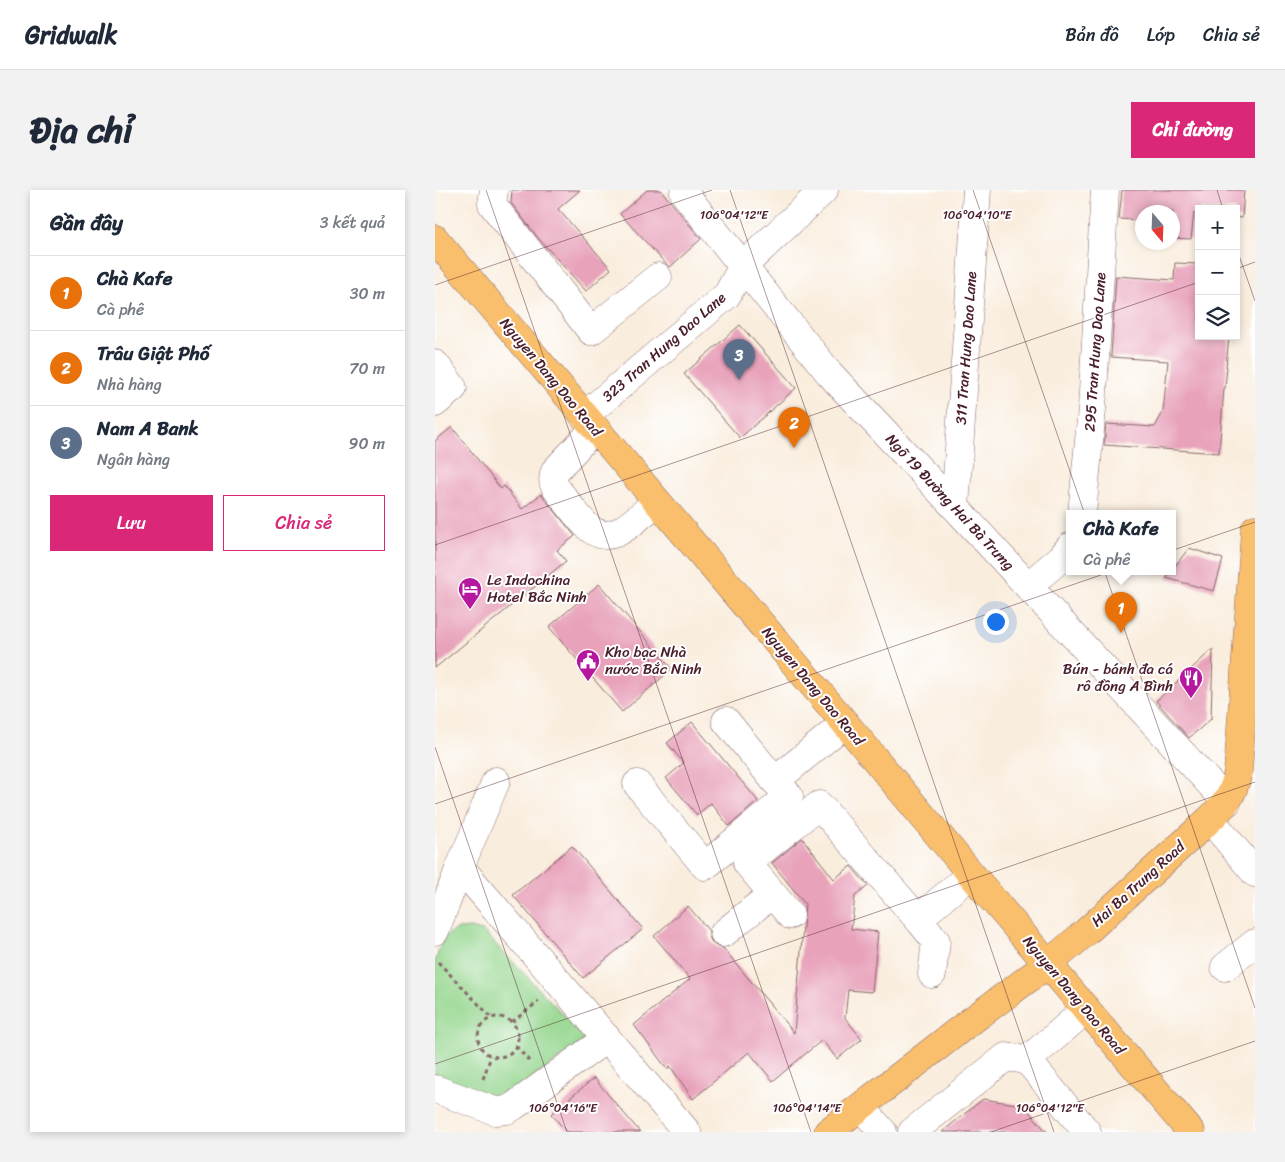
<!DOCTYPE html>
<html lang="vi">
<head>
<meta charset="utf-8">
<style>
	:root { --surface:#fff; --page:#f2f2f3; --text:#1f2937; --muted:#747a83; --line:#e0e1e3; --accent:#db2777 }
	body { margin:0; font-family:Sriracha,sans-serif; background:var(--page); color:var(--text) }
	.controls { position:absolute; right:15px; top:15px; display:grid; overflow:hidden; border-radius:0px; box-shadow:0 2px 8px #0003 }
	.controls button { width:45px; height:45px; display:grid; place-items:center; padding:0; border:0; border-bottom:1px solid var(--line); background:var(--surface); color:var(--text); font:25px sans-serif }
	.compass { position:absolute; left:700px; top:15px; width:45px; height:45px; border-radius:50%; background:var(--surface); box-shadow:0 2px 8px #0003; rotate:161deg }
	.you { position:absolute; left:560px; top:431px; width:18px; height:18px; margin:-12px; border:4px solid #fff; border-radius:50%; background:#1a73e8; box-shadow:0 0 0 8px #1a73e833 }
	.badge { display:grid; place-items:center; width:32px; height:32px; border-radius:50%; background:var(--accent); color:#fff; font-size:16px; font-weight:700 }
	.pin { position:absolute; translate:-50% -41px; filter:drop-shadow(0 1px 2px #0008) }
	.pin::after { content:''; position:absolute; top:26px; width:18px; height:15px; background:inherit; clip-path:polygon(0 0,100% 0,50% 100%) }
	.popup { position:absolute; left:631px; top:320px; width:110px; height:65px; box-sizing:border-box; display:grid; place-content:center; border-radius:0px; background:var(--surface); filter:drop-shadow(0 1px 4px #0005); font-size:16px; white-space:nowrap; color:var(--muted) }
	.popup b { font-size:19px; color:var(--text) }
	.popup::after { content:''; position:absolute; left:50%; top:100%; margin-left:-10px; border:10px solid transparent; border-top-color:var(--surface) }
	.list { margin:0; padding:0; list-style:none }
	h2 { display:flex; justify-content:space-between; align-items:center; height:65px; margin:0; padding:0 20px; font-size:21px }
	h2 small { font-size:16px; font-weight:400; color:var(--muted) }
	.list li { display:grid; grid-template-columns:32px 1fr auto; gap:15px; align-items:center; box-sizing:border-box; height:75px; padding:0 20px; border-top:1px solid var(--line) }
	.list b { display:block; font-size:19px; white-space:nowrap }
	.list p { margin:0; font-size:16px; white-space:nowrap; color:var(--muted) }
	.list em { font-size:16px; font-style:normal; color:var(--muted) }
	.actions { display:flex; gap:10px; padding:15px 20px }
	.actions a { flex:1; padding:11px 0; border:1px solid var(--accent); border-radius:0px; text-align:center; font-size:18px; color:var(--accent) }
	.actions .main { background:var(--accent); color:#fff }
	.icon { flex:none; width:28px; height:28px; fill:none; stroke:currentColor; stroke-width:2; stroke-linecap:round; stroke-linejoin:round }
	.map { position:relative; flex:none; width:820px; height:942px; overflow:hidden; border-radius:0px }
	header { display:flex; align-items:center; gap:30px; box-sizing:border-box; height:70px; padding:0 25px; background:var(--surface); border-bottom:1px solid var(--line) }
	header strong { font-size:24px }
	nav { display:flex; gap:28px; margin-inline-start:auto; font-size:18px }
	.intro { display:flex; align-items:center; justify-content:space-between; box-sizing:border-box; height:120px; padding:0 30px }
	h1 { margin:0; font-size:35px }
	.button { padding:12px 22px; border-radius:0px; background:var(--accent); color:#fff; font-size:18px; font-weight:700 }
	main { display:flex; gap:30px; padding:0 30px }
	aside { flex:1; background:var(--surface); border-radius:0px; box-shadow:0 2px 8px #0003 }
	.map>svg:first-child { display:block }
</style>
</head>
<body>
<header>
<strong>Gridwalk</strong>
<nav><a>Bản đồ</a><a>Lớp</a><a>Chia sẻ</a></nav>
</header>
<div class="intro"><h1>Địa chỉ</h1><a class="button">Chỉ đường</a></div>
<main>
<aside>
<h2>Gần đây<small>3 kết quả</small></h2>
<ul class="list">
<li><span class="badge" style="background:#e8710a">1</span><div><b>Chà Kafe</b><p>Cà phê</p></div><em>30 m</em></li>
<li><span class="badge" style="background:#e8710a">2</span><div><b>Trâu Giật Phố</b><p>Nhà hàng</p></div><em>70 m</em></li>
<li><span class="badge" style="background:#5c6f8a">3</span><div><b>Nam A Bank</b><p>Ngân hàng</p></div><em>90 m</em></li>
</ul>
<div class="actions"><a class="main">Lưu</a><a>Chia sẻ</a></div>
</aside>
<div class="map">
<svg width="820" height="942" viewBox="0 0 820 942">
	<rect width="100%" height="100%" fill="#fff"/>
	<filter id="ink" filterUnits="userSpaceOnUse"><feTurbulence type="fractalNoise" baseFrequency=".02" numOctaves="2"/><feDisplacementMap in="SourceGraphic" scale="10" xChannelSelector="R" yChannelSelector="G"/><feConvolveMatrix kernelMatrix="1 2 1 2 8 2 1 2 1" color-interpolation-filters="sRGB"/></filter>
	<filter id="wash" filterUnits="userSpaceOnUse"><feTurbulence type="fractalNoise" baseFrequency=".0096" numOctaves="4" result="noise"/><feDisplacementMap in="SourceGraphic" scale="20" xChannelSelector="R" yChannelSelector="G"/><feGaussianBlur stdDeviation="1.12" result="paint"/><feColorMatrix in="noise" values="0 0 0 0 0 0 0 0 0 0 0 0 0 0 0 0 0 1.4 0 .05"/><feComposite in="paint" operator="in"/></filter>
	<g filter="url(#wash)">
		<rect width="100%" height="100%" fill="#f9eddd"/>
		<polygon fill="#93d58c" stroke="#6e7a5c" points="35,738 48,741 152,849 73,906 63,908 0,886 0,771 8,749 15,743 23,739"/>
		<g id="blocks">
			<g fill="#e8a3bb">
				<polygon points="77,0 145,0 123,19 176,79 151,101 104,49 76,13"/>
				<polygon points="212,0 226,0 266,49 235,77 231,74 185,24"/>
				<polygon points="687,0 809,0 807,28 801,27 801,19 764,19 764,23 759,23 756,49 738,48 738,22 708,22 708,45 703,44 704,30 684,29"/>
				<polygon points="740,73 764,74 764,146 794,146 791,177 792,177 790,198 789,198 784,263 669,255 671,234 720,237 728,222 733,171 676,167 681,86 739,90"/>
				<polygon points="305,135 361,198 305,248 249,184"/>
				<polygon points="17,237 66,299 69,296 87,319 106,304 140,346 122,360 131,371 0,478 0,251"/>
				<polygon points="754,358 788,369 779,401 731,388 736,382 737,382 737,380"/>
				<polygon points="164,394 237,479 187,522 114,437"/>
				<polygon points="778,459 776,529 754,548 721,511"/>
				<polygon points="257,532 323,611 294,636 276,613 262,625 231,588 249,573 232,553"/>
				<polygon points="367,648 399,689 416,676 433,696 420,706 416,739 443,742 437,802 413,800 410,828 427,849 402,869 387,850 338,891 314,862 258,909 235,876 232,879 199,835 255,789 219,746 253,716 274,741 274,746 277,753 283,757 288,758 359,843 370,714 337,673"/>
				<polygon points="137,656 208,739 148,788 78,705"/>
				<polygon points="159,888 205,942 132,942 116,924"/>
				<polygon points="548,909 588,915 612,942 507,942"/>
			</g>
		</g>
	</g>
	<g filter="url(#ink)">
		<use href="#blocks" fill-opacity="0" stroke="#876769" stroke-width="1"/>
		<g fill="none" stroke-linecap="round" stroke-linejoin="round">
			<g stroke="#876769" stroke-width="29">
				<g id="minor">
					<polyline points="59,0 57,14 156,141 223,87"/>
					<polyline points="249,3 395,184 520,317 792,612"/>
					<polyline points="0,174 18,198 0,213"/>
					<polyline points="149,226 292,105 308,76 389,0"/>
					<path d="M 160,238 L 120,281 C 117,288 117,292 121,298 C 126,305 132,312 138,320 C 150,335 163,353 185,341 C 198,334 210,321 222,312"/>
					<polyline points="520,317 542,0"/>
					<polyline points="647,324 657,219 670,0"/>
					<polyline points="593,396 626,368 635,357"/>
					<polyline points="291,531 340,591 410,533"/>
					<polyline points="202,594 270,676 354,606 340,591"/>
					<polyline points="775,629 820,683"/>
					<polyline points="25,677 252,942"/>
					<polyline points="355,725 312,673 384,615 483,729"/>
					<polyline points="0,741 25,677 61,591"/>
					<polyline points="289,743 337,704"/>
					<polyline points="790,777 820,753"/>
					<polyline points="497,784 501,751 483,729 536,684"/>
					<polyline points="651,819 623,844 592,870 652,942"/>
					<polyline points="0,899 60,921 72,920 79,916 172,848"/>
					<polyline points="426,917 448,942"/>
					<polyline points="477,942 571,867 592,870"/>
				</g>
			</g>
			<g stroke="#876769" stroke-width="29">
				<g id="major">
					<polyline points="0,49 410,533 536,684 756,942"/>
					<path d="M 393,942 L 528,837 L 613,774 L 651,742 L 775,629 C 792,612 798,606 803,582 L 820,339"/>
				</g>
			</g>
			<g stroke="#876769" stroke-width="3" stroke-dasharray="4 4" stroke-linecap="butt">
				<polyline points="3,772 57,828"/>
				<circle cx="63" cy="847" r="20"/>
				<polyline points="77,832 104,811"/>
				<polyline points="81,856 94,871"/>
				<polyline points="48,889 56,866"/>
			</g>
			<use href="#minor" stroke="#fff" stroke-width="28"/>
			<use href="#major" stroke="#f9bf6d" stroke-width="28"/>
		</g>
	</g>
	<path fill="none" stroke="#4a1f2b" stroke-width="1" stroke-opacity="0.45" d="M 51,0 L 376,942M 295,0 L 619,942M 538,0 L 820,818M 782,0 L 788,19M 801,57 L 820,111M 801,79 L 820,72M 0,95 L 277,0M 0,355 L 764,92M 0,557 L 132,942M 0,614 L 820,332M 0,874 L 820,592M 556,942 L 820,851"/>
	<defs>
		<g id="hotel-pin" transform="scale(1.25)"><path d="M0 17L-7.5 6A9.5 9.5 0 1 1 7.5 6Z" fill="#b5179e" stroke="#fff"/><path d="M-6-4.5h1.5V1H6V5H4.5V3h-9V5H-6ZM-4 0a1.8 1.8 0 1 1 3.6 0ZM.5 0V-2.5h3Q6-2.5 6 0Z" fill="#fff"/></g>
		<g id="civic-pin" transform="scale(1.25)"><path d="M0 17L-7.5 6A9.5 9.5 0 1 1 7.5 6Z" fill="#b5179e" stroke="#fff"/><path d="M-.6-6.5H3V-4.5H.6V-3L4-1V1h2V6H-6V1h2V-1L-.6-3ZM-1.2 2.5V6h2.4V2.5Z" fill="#fff"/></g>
		<g id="restaurant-pin" transform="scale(1.25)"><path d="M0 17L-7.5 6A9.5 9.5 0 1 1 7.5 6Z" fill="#b5179e" stroke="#fff"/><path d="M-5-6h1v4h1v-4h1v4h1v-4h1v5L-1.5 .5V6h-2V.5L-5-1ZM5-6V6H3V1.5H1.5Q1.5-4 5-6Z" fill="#fff"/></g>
	</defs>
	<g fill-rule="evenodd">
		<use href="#hotel-pin" x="35" y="399"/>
		<use href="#civic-pin" x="153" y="471"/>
		<use href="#restaurant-pin" x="756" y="488"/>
	</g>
	<g text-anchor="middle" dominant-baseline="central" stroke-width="4" stroke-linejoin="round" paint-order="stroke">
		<g font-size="15" fill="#4a1f2b" stroke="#fff">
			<text transform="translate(229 157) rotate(-41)">323 Tran Hung Dao Lane</text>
			<text transform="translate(531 158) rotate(-86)">311 Tran Hung Dao Lane</text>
			<text transform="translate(660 162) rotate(-86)">295 Tran Hung Dao Lane</text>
			<text transform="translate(116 187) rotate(50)">Nguyen Dang Dao Road</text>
			<text transform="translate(515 312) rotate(47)">Ngõ 19 Đường Hai Bà Trưng</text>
			<text transform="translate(378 496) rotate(50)">Nguyen Dang Dao Road</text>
			<text transform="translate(703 694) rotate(-42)">Hai Ba Trung Road</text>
			<text transform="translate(639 805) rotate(50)">Nguyen Dang Dao Road</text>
		</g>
		<g font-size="15" fill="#4a1f2b" stroke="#fff" text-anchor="start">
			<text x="52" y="390">Le Indochina<tspan x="52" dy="17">Hotel Bắc Ninh</tspan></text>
			<text x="170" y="462">Kho bạc Nhà<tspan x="170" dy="17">nước Bắc Ninh</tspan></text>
			<text x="738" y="479" text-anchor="end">Bún - bánh đa cá<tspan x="738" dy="17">rô đồng A Bình</tspan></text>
		</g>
	</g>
	<g font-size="12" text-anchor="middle" fill="#4a1f2b" stroke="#fff" stroke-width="4" stroke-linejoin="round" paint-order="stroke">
		<text x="299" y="29">106°04'12"E</text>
		<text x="542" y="29">106°04'10"E</text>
		<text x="128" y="922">106°04'16"E</text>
		<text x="372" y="922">106°04'14"E</text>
		<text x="615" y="922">106°04'12"E</text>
	</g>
</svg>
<div class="controls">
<button>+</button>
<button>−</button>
<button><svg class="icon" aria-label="layers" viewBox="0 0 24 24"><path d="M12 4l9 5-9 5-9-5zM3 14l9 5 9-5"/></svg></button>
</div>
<svg class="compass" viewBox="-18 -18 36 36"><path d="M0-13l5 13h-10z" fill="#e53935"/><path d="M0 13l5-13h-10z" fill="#747a83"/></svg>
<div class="you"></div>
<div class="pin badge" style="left:686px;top:443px;background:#e8710a">1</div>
<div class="popup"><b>Chà Kafe</b>Cà phê</div>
<div class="pin badge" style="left:359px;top:258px;background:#e8710a">2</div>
<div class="pin badge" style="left:304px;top:190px;background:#5c6f8a">3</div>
</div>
</main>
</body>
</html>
